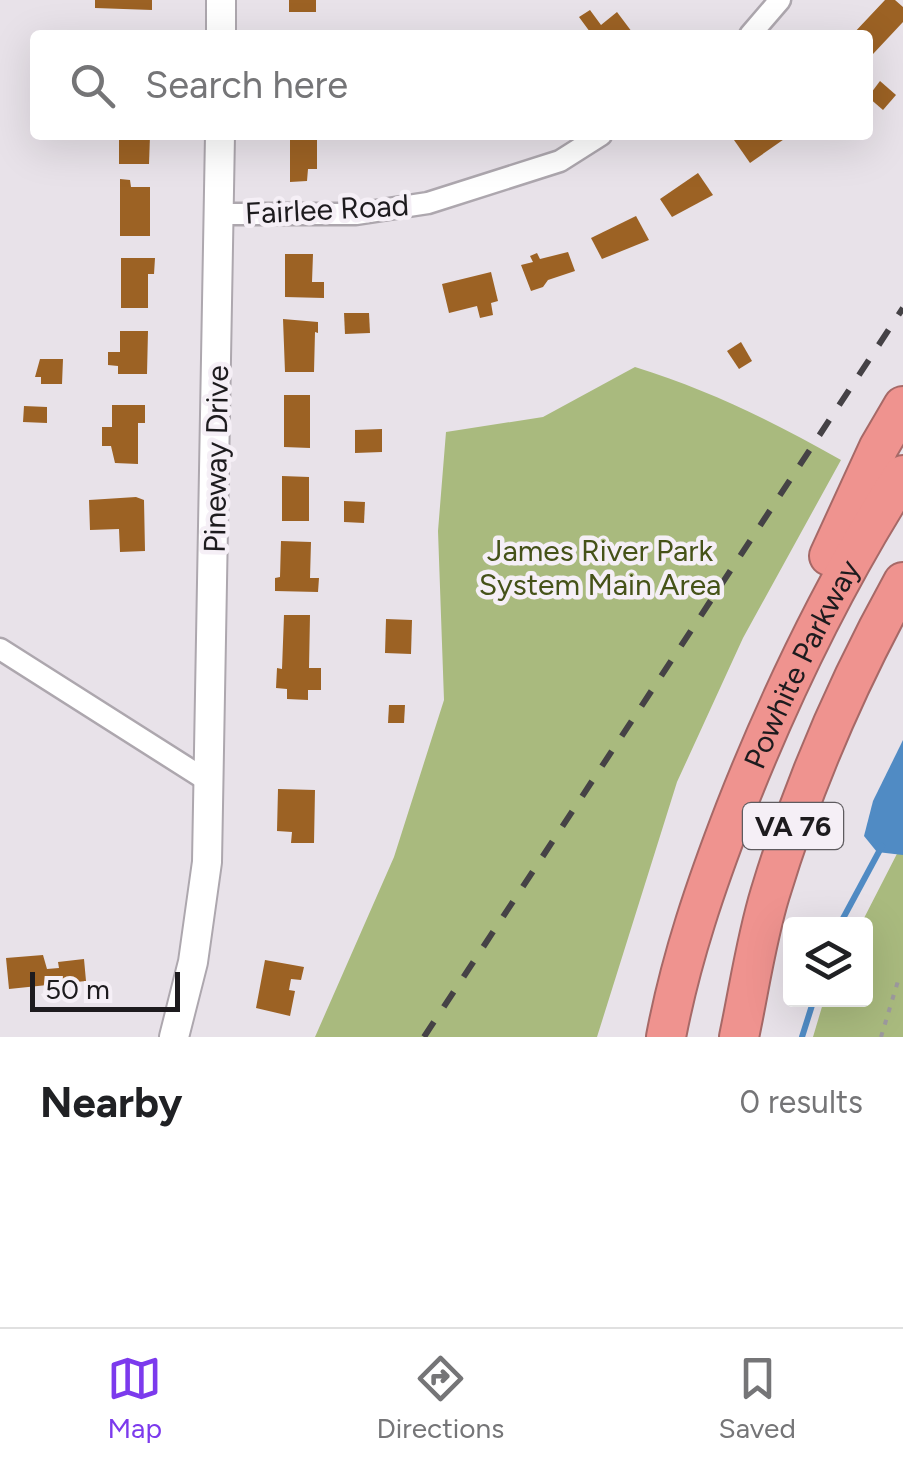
<!DOCTYPE html>
<html lang="en">
<head>
<meta charset="utf-8">
<style>
	:root { --surface:#fff; --page:#f2f2f2; --text:#202124; --muted:#757577; --line:#e0e0e0; --accent:#7c3aed }
	body { margin:0; font-family:Figtree,sans-serif; background:var(--page); color:var(--text) }
	.controls { position:absolute; right:30px; bottom:30px; display:grid; overflow:hidden; border-radius:10px; box-shadow:0 10px 40px #0002 }
	.controls button { width:90px; height:90px; display:grid; place-items:center; padding:0; border:0; border-bottom:2px solid var(--line); background:var(--surface); color:var(--text); font:50px sans-serif }
	.scale { position:absolute; left:30px; bottom:25px; width:150px; box-sizing:border-box; padding-left:10px; border:5px solid #1d1b1e; border-top:0; font-size:28px; line-height:35px; white-space:nowrap; color:#1d1b1e; -webkit-text-stroke:8px #f5eff6; paint-order:stroke }
	.list { margin:0; padding:0; list-style:none }
	h2 { display:flex; justify-content:space-between; align-items:center; height:130px; margin:0; padding:0 40px; font-size:42px }
	h2 small { font-size:32px; font-weight:400; color:var(--muted) }
	.icon { flex:none; width:55px; height:55px; fill:none; stroke:currentColor; stroke-width:2; stroke-linecap:round; stroke-linejoin:round }
	.map { position:relative; flex:none; width:903px; height:1037px; overflow:hidden }
	.search { position:absolute; background:var(--surface); box-shadow:0 10px 40px #0002; left:30px; right:30px; top:30px; height:110px; display:flex; align-items:center; gap:25px; box-sizing:border-box; padding:0 35px; border-radius:10px; color:var(--muted); font-size:38px }
	.sheet { height:290px; background:var(--surface) }
	nav { display:flex; justify-content:space-around; align-items:center; box-sizing:border-box; height:140px; border-top:2px solid var(--line); background:var(--surface); font-size:28px; color:var(--muted) }
	nav a { display:grid; justify-items:center; gap:5px }
	nav .on { color:var(--accent) }
	.map>svg:first-child { display:block }
</style>
</head>
<body>
<div class="map">
<svg width="903" height="1037" viewBox="0 0 903 1037">
	<rect width="100%" height="100%" fill="#e8e2e9"/>
	<g fill="#a9ba7e">
		<path d="M 635,367 C 709,390 774,422 841,460 L 743,638 L 677,782 L 597,1037 L 315,1037 L 394,857 L 444,700 L 438,531 L 446,432 L 543,417 Z"/>
		<polygon points="903,842 903,1037 813,1037 824,1000 866,999 866,924 861,924"/>
	</g>
	<polygon fill="#508bc4" points="903,740 903,855 877,852 864,836 873,801"/>
	<g fill="none" stroke-linecap="round" stroke-linejoin="round">
		<g stroke="#508bc4" stroke-width="6">
			<polyline points="840,924 882,846"/>
			<polyline points="802,1037 814,999"/>
		</g>
	</g>
	<g fill="#9c6224">
		<polygon points="95,0 152,0 152,10 95,8"/>
		<rect x="289" y="0" width="27" height="12"/>
		<polygon points="885,0 895,0 903,7 903,22 873,54 868,50 868,35 852,35"/>
		<polygon points="590,10 601,25 617,12 632,32 587,35 590,32 579,17"/>
		<polygon points="880,81 896,95 883,110 868,97"/>
		<polygon points="119,135 150,136 149,164 119,164"/>
		<polygon points="290,135 317,135 317,169 308,169 307,181 290,182"/>
		<polygon points="741,135 790,135 750,163 734,140"/>
		<polygon points="698,173 713,195 672,217 660,199"/>
		<polygon points="120,179 130,180 131,187 150,187 150,236 120,236"/>
		<polygon points="636,216 649,240 602,259 591,238"/>
		<polygon points="568,252 575,271 548,280 543,287 531,291 521,265 533,262 530,256 537,253 540,259"/>
		<polygon points="285,254 313,254 312,282 324,282 324,298 285,297"/>
		<polygon points="121,258 155,258 154,274 148,274 148,308 121,308"/>
		<polygon points="491,272 498,301 491,303 493,315 480,318 477,306 449,313 442,284"/>
		<polygon points="344,313 369,313 370,333 345,334"/>
		<polygon points="283,319 318,322 318,333 315,332 314,372 285,372"/>
		<polygon points="120,331 148,331 147,374 118,374 118,366 108,365 108,352 120,352"/>
		<polygon points="741,342 752,361 739,369 727,351"/>
		<polygon points="40,359 63,359 62,384 41,384 41,377 35,377"/>
		<polygon points="284,395 310,395 310,448 284,447"/>
		<polygon points="112,405 145,405 145,423 138,423 138,464 115,463 111,446 102,446 102,427 112,427"/>
		<polygon points="24,406 47,407 47,423 23,422"/>
		<polygon points="382,429 382,452 355,453 355,430"/>
		<polygon points="282,476 309,477 309,521 282,521"/>
		<polygon points="136,497 144,500 145,551 120,552 119,529 90,530 89,500"/>
		<polygon points="344,501 365,502 364,523 344,522"/>
		<polygon points="281,541 311,542 310,578 319,578 318,592 275,591 275,578 280,577"/>
		<polygon points="284,615 310,615 309,668 321,668 321,690 308,690 308,700 287,699 287,689 276,688 277,668 282,669"/>
		<polygon points="386,619 412,620 411,654 385,653"/>
		<polygon points="389,705 405,705 404,723 388,723"/>
		<polygon points="278,789 315,790 314,843 291,843 292,832 277,831"/>
		<polygon points="43,955 47,969 59,968 58,962 84,959 86,981 9,989 6,958"/>
		<polygon points="265,960 304,967 301,980 291,979 289,990 295,991 290,1016 256,1008"/>
	</g>
	<g fill="none" stroke-linecap="round" stroke-linejoin="round">
		<g stroke="#ada7ae" stroke-width="25">
			<g id="street">
				<polyline points="750,35 780,0"/>
				<polyline points="219,214 356,214 428,203 560,161 601,135"/>
				<polyline points="0,649 211,783"/>
			</g>
		</g>
		<g stroke="#ada7ae" stroke-width="32">
			<g id="secondary">
				<polyline points="221,35 221,0"/>
				<polyline points="174,1037 193,962 207,862 220,135"/>
			</g>
		</g>
		<g stroke="#a66967" stroke-width="42">
			<g id="highway">
				<polyline points="829,556 879,447 903,406"/>
				<path id="s1" d="M 666,1037 C 681,958 706,885 735,810 C 781,693 835,581 903,475"/>
				<path d="M 739,1037 C 749,990 756,940 770,894 C 803,785 848,681 903,582"/>
			</g>
		</g>
		<polyline stroke="#9d999e" stroke-width="4" stroke-dasharray="5 8" stroke-linecap="butt" points="881,1037 898,981 903,977"/>
		<use href="#street" stroke="#fff" stroke-width="20"/>
		<use href="#secondary" stroke="#fff" stroke-width="28"/>
		<use href="#highway" stroke="#ef938f" stroke-width="38"/>
		<polyline stroke="#454246" stroke-width="6" stroke-dasharray="18 18" stroke-linecap="butt" points="424,1037 903,308"/>
	</g>
	<g text-anchor="middle" dominant-baseline="central" stroke-width="9" stroke-linejoin="round" paint-order="stroke">
		<rect fill="#f5eff6" stroke="#5e5b5f" stroke-width="2.5" x="743" y="803" width="100" height="46" rx="8"/>
		<g font-size="28" font-weight="bold" fill="#1d1b1e">
			<text x="793" y="826">VA 76</text>
		</g>
		<g font-size="30" fill="#1d1b1e" stroke="#f5eff6">
			<text transform="translate(327 209) rotate(-3)">Fairlee Road</text>
			<text transform="translate(216 459) rotate(-89)">Pineway Drive</text>
			<text stroke="none"><textPath href="#s1" startOffset="398">Powhite Parkway</textPath></text>
		</g>
		<g font-size="30" fill="#455218" stroke="#f5eff6">
			<text x="600" y="550">James River Park<tspan x="600" dy="34">System Main Area</tspan></text>
		</g>
	</g>
</svg>
<div class="controls">
<button><svg class="icon" aria-label="layers" viewBox="0 0 24 24"><path d="M12 4l9 5-9 5-9-5zM3 14l9 5 9-5"/></svg></button>
</div>
<div class="scale">50 m</div>
<div class="search"><svg class="icon" aria-label="search" viewBox="0 0 24 24"><circle cx="10" cy="10" r="6"/><path d="M15 15l6 6"/></svg>Search here</div>
</div>
<section class="sheet">
<h2>Nearby<small>0 results</small></h2>
<ul class="list">
</ul>
</section>
<nav>
<a class="on"><svg class="icon" aria-label="map" viewBox="0 0 24 24"><path d="M3 6l6-2 6 2 6-2v14l-6 2-6-2-6 2zM9 4v14M15 6v14"/></svg>Map</a>
<a><svg class="icon" aria-label="directions" viewBox="0 0 24 24"><path d="M12 3l9 9-9 9-9-9zM9 14v-3h6M13 9l2 2-2 2"/></svg>Directions</a>
<a><svg class="icon" aria-label="saved" viewBox="0 0 24 24"><path d="M7 4h10v16l-5-4-5 4z"/></svg>Saved</a>
</nav>
</body>
</html>
